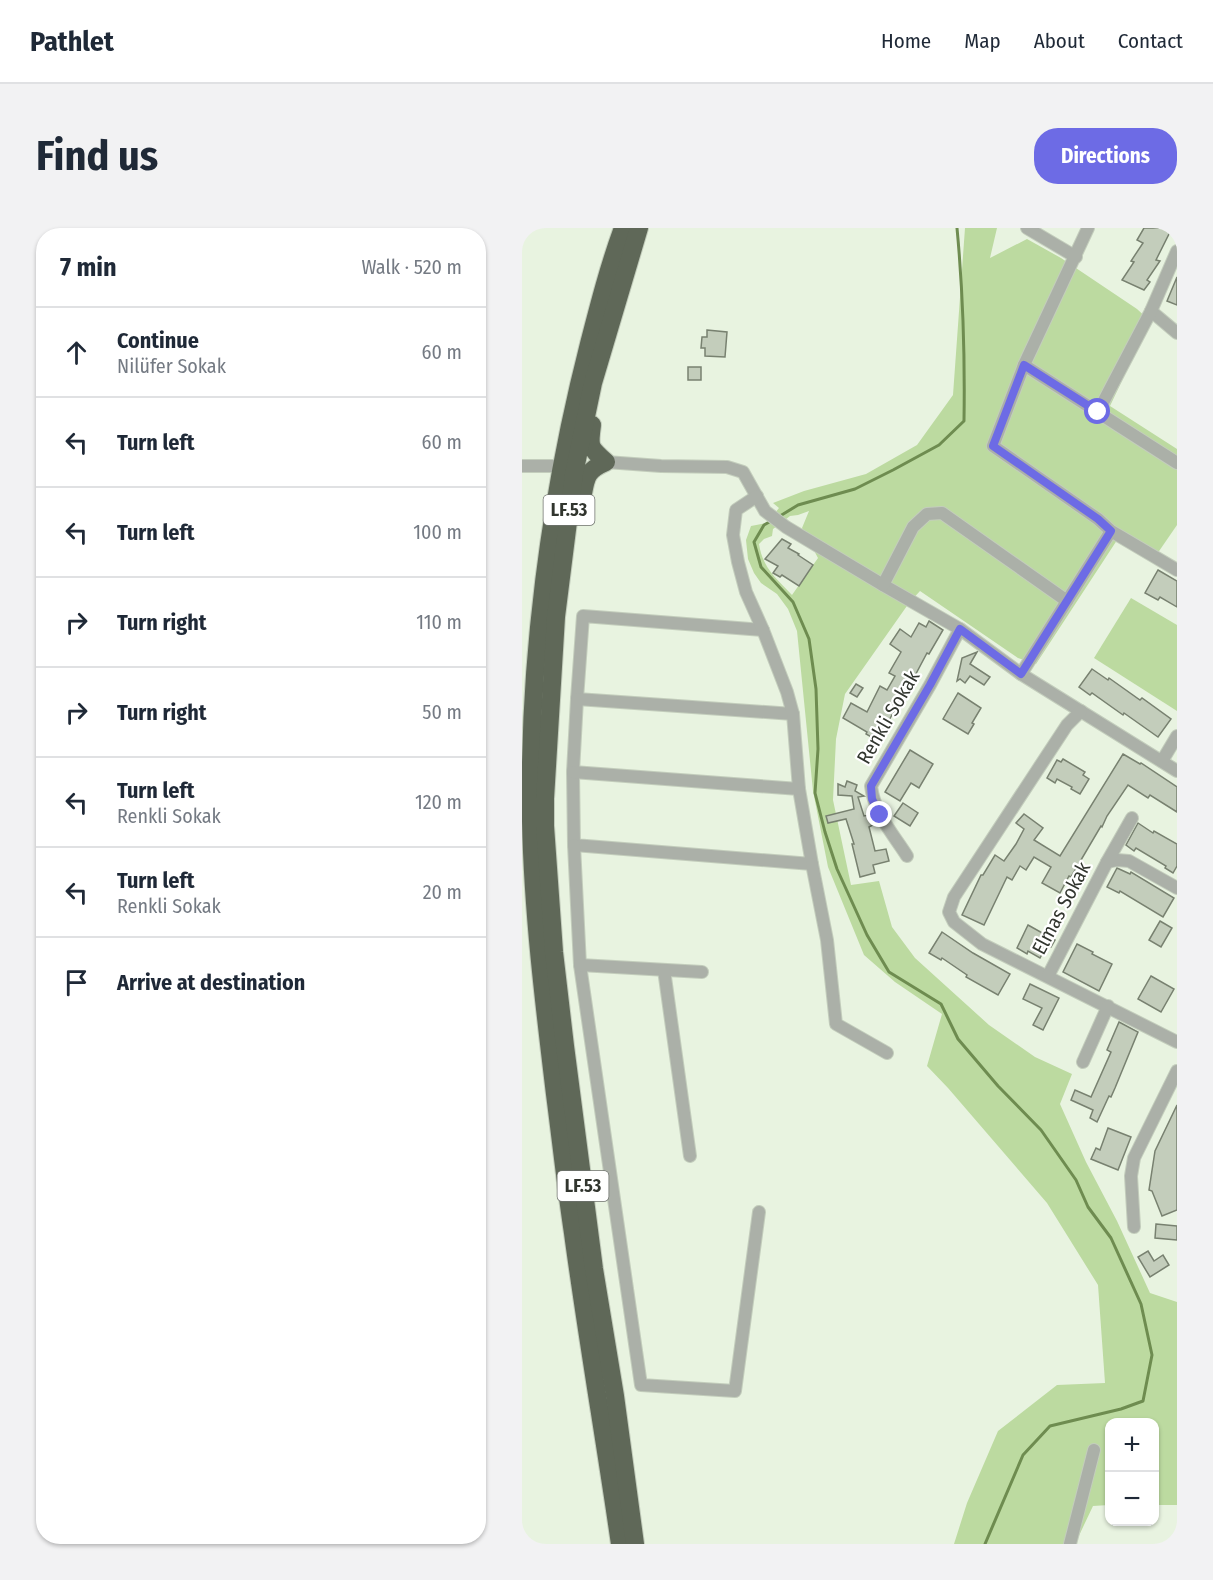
<!DOCTYPE html>
<html lang="en">
<head>
<meta charset="utf-8">
<style>
	:root { --surface:#fff; --page:#f2f2f3; --text:#1f2937; --muted:#747a83; --line:#e0e1e3; --accent:#6d6be5 }
	body { margin:0; font-family:"Fira Sans Condensed",sans-serif; background:var(--page); color:var(--text) }
	.controls { position:absolute; right:18px; bottom:18px; display:grid; overflow:hidden; border-radius:12px; box-shadow:0 2px 4px #0004 }
	.controls button { width:54px; height:54px; display:grid; place-items:center; padding:0; border:0; border-bottom:2px solid var(--line); background:var(--surface); color:var(--text); font:30px sans-serif }
	.stop { position:absolute; width:18px; height:18px; margin:-14px; border:4px solid #6d6be5; border-radius:50%; background:#fff }
	.stop.end { background:#6d6be5; border-color:#fff; box-shadow:0 2px 6px #0008 }
	.list { margin:0; padding:0; list-style:none }
	h2 { display:flex; justify-content:space-between; align-items:center; height:78px; margin:0; padding:0 24px; font-size:26px }
	h2 small { font-size:20px; font-weight:400; color:var(--muted) }
	.list li { display:grid; grid-template-columns:39px 1fr auto; gap:18px; align-items:center; box-sizing:border-box; height:90px; padding:0 24px; border-top:2px solid var(--line) }
	.list b { display:block; font-size:22px; white-space:nowrap }
	.list p { margin:0; font-size:20px; white-space:nowrap; color:var(--muted) }
	.list em { font-size:20px; font-style:normal; color:var(--muted) }
	.icon { flex:none; width:33px; height:33px; fill:none; stroke:currentColor; stroke-width:2; stroke-linecap:round; stroke-linejoin:round }
	.map { position:relative; flex:none; width:655px; height:1316px; overflow:hidden; border-radius:24px }
	header { display:flex; align-items:center; gap:36px; box-sizing:border-box; height:84px; padding:0 30px; background:var(--surface); border-bottom:2px solid var(--line) }
	header strong { font-size:28px }
	nav { display:flex; gap:33px; margin-inline-start:auto; font-size:21px }
	.intro { display:flex; align-items:center; justify-content:space-between; box-sizing:border-box; height:144px; padding:0 36px }
	h1 { margin:0; font-size:42px }
	.button { padding:15px 27px; border-radius:24px; background:var(--accent); color:#fff; font-size:21px; font-weight:700 }
	main { display:flex; gap:36px; padding:0 36px }
	aside { flex:1; background:var(--surface); border-radius:24px; box-shadow:0 2px 4px #0004 }
	.map>svg:first-child { display:block }
</style>
</head>
<body>
<header>
<strong>Pathlet</strong>
<nav><a>Home</a><a>Map</a><a>About</a><a>Contact</a></nav>
</header>
<div class="intro"><h1>Find us</h1><a class="button">Directions</a></div>
<main>
<aside>
<h2>7 min<small>Walk · 520 m</small></h2>
<ul class="list">
<li><svg class="icon" aria-label="ahead" viewBox="0 0 24 24"><path d="M12 20V5M6 11l6-6 6 6"/></svg><div><b>Continue</b><p>Nilüfer Sokak</p></div><em>60 m</em></li>
<li><svg class="icon" aria-label="left" viewBox="0 0 24 24"><path d="M17 20v-9H6M10 6l-5 5 5 5"/></svg><div><b>Turn left</b></div><em>60 m</em></li>
<li><svg class="icon" aria-label="left" viewBox="0 0 24 24"><path d="M17 20v-9H6M10 6l-5 5 5 5"/></svg><div><b>Turn left</b></div><em>100 m</em></li>
<li><svg class="icon" aria-label="right" viewBox="0 0 24 24"><path d="M7 20v-9h11M14 6l5 5-5 5"/></svg><div><b>Turn right</b></div><em>110 m</em></li>
<li><svg class="icon" aria-label="right" viewBox="0 0 24 24"><path d="M7 20v-9h11M14 6l5 5-5 5"/></svg><div><b>Turn right</b></div><em>50 m</em></li>
<li><svg class="icon" aria-label="left" viewBox="0 0 24 24"><path d="M17 20v-9H6M10 6l-5 5 5 5"/></svg><div><b>Turn left</b><p>Renkli Sokak</p></div><em>120 m</em></li>
<li><svg class="icon" aria-label="left" viewBox="0 0 24 24"><path d="M17 20v-9H6M10 6l-5 5 5 5"/></svg><div><b>Turn left</b><p>Renkli Sokak</p></div><em>20 m</em></li>
<li><svg class="icon" aria-label="arrive" viewBox="0 0 24 24"><path d="M6 21V4h12l-3 4 3 4H6"/></svg><div><b>Arrive at destination</b></div></li>
</ul>
</aside>
<div class="map">
<svg width="655" height="1316" viewBox="0 0 655 1316">
	<rect width="100%" height="100%" fill="#e8f3e0"/>
	<g fill="#bcdaa0" fill-rule="evenodd">
		<path d="M 443,0 L 475,0 L 468,30 L 505,11 L 539,30 L 615,81 L 628,93 L 588,178 L 655,221 L 655,297 L 633,329 L 601,303 L 514,436 L 496,430 L 398,363 L 387,375 L 323,466 L 314,511 L 311,572 L 329,657 L 357,653 L 370,699 L 393,730 L 467,797 L 513,829 L 550,846 L 538,876 L 564,934 L 595,993 L 628,1065 L 655,1074 L 655,1277 L 633,1277 L 632,1194 L 588,1194 L 587,1277 L 571,1278 L 553,1316 L 432,1316 L 445,1275 L 476,1203 L 535,1157 L 583,1155 L 576,1057 L 525,975 L 426,860 L 405,838 L 420,786 L 373,754 L 342,727 L 306,639 L 291,563 L 275,403 L 266,381 L 255,366 L 239,355 L 232,345 L 226,331 L 224,312 L 229,298 L 245,295 L 257,280 L 251,275 L 282,263 L 344,246 L 395,217 L 431,167 ZM 287,283 L 280,300 L 296,330 L 270,367 C 254,350 241,341 237,316 L 242,311 L 250,308 L 251,301 L 268,288 L 276,287 Z"/>
		<polygon points="609,370 655,397 655,483 572,430"/>
	</g>
	<g fill="none" stroke-linecap="round" stroke-linejoin="round">
		<g stroke="#6e8c50" stroke-width="3">
			<path d="M 258,288 L 276,277 L 333,261 L 371,242 L 417,217 L 442,193 C 443,128 441,64 435,0"/>
			<polyline points="249,293 242,297 232,314 239,339 271,374 287,411 294,461 296,521 293,565 303,604 315,641 345,707 367,744 419,776 436,811 476,858 519,902 554,952 566,979 589,1010 619,1076 630,1127 621,1173 599,1181 528,1198 501,1227 463,1316"/>
		</g>
	</g>
	<g fill="#c3cdbb" stroke="#788170" stroke-width="1.5">
		<polygon points="622,0 650,0 634,32 638,33 625,52 628,54 622,62 600,52 612,34 609,33 621,15 615,12"/>
		<polygon points="655,49 655,77 645,73"/>
		<polygon points="185,102 205,104 203,129 183,128 183,120 179,120 180,109 185,109"/>
		<rect x="166" y="139" width="13" height="13"/>
		<polygon points="260,311 269,316 266,320 277,326 276,327 291,337 277,358 260,347 258,349 251,345 256,338 243,331"/>
		<polygon points="636,342 655,353 655,379 638,369 636,372 623,365"/>
		<polygon points="407,393 421,402 407,426 405,425 388,457 387,456 365,496 367,498 358,514 344,506 345,504 321,490 329,475 345,484 358,458 365,462 373,448 367,445 379,424 368,416 378,401 389,409 397,395 404,399"/>
		<polygon points="455,424 448,436 468,449 462,457 448,448 443,455 438,451 435,453 440,430"/>
		<polygon points="570,441 586,452 587,450 618,472 620,470 649,491 636,509 602,485 601,487 570,465 568,467 557,459"/>
		<polygon points="334,456 341,460 335,469 328,465"/>
		<polygon points="436,465 459,480 450,495 452,496 446,506 421,491"/>
		<polygon points="388,522 411,536 397,560 389,555 378,573 363,564"/>
		<polygon points="601,526 618,536 619,535 655,559 655,584 628,567 626,570 606,557 585,588 580,599 579,598 549,649 547,648 538,665 520,655 529,639 512,629 504,642 498,638 490,652 485,649 462,697 440,687 459,647 461,647 473,627 482,633 494,616 502,601 494,595 502,586 521,600 512,612 538,628"/>
		<polygon points="541,531 563,544 561,547 567,551 558,566 549,561 550,559 535,551 533,555 525,550 535,532 539,534"/>
		<polygon points="325,553 335,557 333,563 342,568 336,569 342,588 347,587 351,597 347,599 353,623 364,621 367,633 351,637 353,645 338,649 330,616 332,616 324,591 306,595 304,588 332,581 330,568 316,567 316,556 323,559"/>
		<polygon points="381,575 396,585 388,598 372,588"/>
		<polygon points="616,595 631,605 632,603 655,616 655,638 651,645 643,640 644,638 614,620 612,623 604,617"/>
		<polygon points="595,640 608,646 609,644 652,670 641,689 598,663 597,665 585,659"/>
		<polygon points="638,693 650,700 639,719 627,712"/>
		<polygon points="506,697 533,712 529,719 525,717 518,730 506,723 505,726 495,720"/>
		<polygon points="420,704 451,725 488,746 476,767 444,749 445,747 420,730 419,732 407,725"/>
		<polygon points="555,716 571,724 570,726 590,736 577,763 541,744"/>
		<polygon points="629,748 652,761 639,784 616,771"/>
		<polygon points="508,756 537,770 521,802 511,797 520,780 501,771"/>
		<polygon points="597,794 616,804 593,860 589,869 587,868 575,894 568,890 571,882 549,872 553,862 569,869 589,824 585,822"/>
		<polygon points="655,877 655,982 640,988 630,963 627,962 633,923"/>
		<polygon points="586,900 609,909 596,942 569,931 574,920 578,922"/>
		<polygon points="634,996 655,998 655,1012 633,1010"/>
		<polygon points="626,1023 632,1033 641,1027 647,1037 628,1049 616,1029"/>
	</g>
	<g fill="none" stroke-linecap="round" stroke-linejoin="round">
		<g stroke="#c3cdbc" stroke-width="14">
			<g id="minor">
				<polyline points="505,0 554,29"/>
				<polyline points="566,0 502,137 471,218 576,291 589,303 655,342"/>
				<polyline points="629,83 655,105"/>
				<polyline points="502,137 655,235"/>
				<polyline points="576,184 629,83 655,23"/>
				<polyline points="84,234 139,238 205,239 221,244 243,283 264,299 361,357 438,401 499,446 655,543"/>
				<polyline points="0,238 39,238"/>
				<polyline points="361,357 391,299 405,286 420,285 545,373"/>
				<polyline points="499,446 589,303"/>
				<polyline points="55,471 61,388 241,402"/>
				<polyline points="559,483 545,497 432,669 427,684 432,694 460,716 655,814"/>
				<polyline points="271,486 55,471 51,544 52,617 290,636 277,561"/>
				<polyline points="640,533 655,508"/>
				<polyline points="51,544 277,561 271,486 265,464 241,402 224,364 216,334 211,307 214,282 235,268"/>
				<polyline points="52,617 58,737 119,1157 213,1163 237,984"/>
				<path d="M 385,628 C 371,606 352,585 349,558 L 408,457 L 438,401"/>
				<polyline points="585,634 595,632 607,633 655,660"/>
				<polyline points="290,636 305,712 314,796 365,825"/>
				<polyline points="58,737 180,744"/>
				<polyline points="142,742 168,928"/>
				<polyline points="526,748 585,634 610,590"/>
				<polyline points="561,834 586,778"/>
				<polyline points="612,999 609,948 612,930 655,843"/>
				<polyline points="548,1316 572,1222"/>
			</g>
		</g>
		<g stroke="#c3cdbc" stroke-width="20">
			<g id="highway">
				<path d="M 60,271 C 64,250 63,243 84,234 C 67,219 67,219 70,197"/>
				<path d="M 98,1316 C 83,1212 65,1109 51,1005 C 44,959 39,912 33,866 C 22,775 11,684 9,593 C 6,435 28,268 67,116 C 77,77 87,38 101,0"/>
				<polyline points="113,1316 93,1168 72,1041 43,818 32,724 23,598 23,571 34,389 52,246 71,155 117,0"/>
			</g>
		</g>
		<use href="#minor" stroke="#abb0a8" stroke-width="12"/>
		<use href="#highway" stroke="#5f6858" stroke-width="18"/>
	</g>
	<g fill="none" stroke-linecap="round" stroke-linejoin="round">
		<polyline stroke="#6d6be5" stroke-width="8" points="358,587 350,571 349,558 408,457 438,401 499,446 589,303 576,291 471,218 502,137 576,184"/>
	</g>
	<g text-anchor="middle" dominant-baseline="central" stroke-width="4.5" stroke-linejoin="round" paint-order="stroke">
		<g fill="#fff" stroke="#6f726d" stroke-width="1.5">
			<rect x="21.5" y="267" width="51" height="30" rx="4.5"/>
			<rect x="35.5" y="943" width="51" height="30" rx="4.5"/>
		</g>
		<g font-size="18" font-weight="bold" fill="#31352e">
			<text x="47" y="282">LF.53</text>
			<text x="61" y="958">LF.53</text>
		</g>
		<g font-size="20" fill="#31352e" stroke="#fff">
			<text transform="translate(366 489) rotate(-60)">Renkli Sokak</text>
			<text transform="translate(539 680) rotate(-62)">Elmas Sokak</text>
		</g>
	</g>
</svg>
<div class="controls">
<button>+</button>
<button>−</button>
</div>
<div class="stop" style="left:576px;top:184px"></div>
<div class="stop end" style="left:358px;top:587px"></div>
</div>
</main>
</body>
</html>
